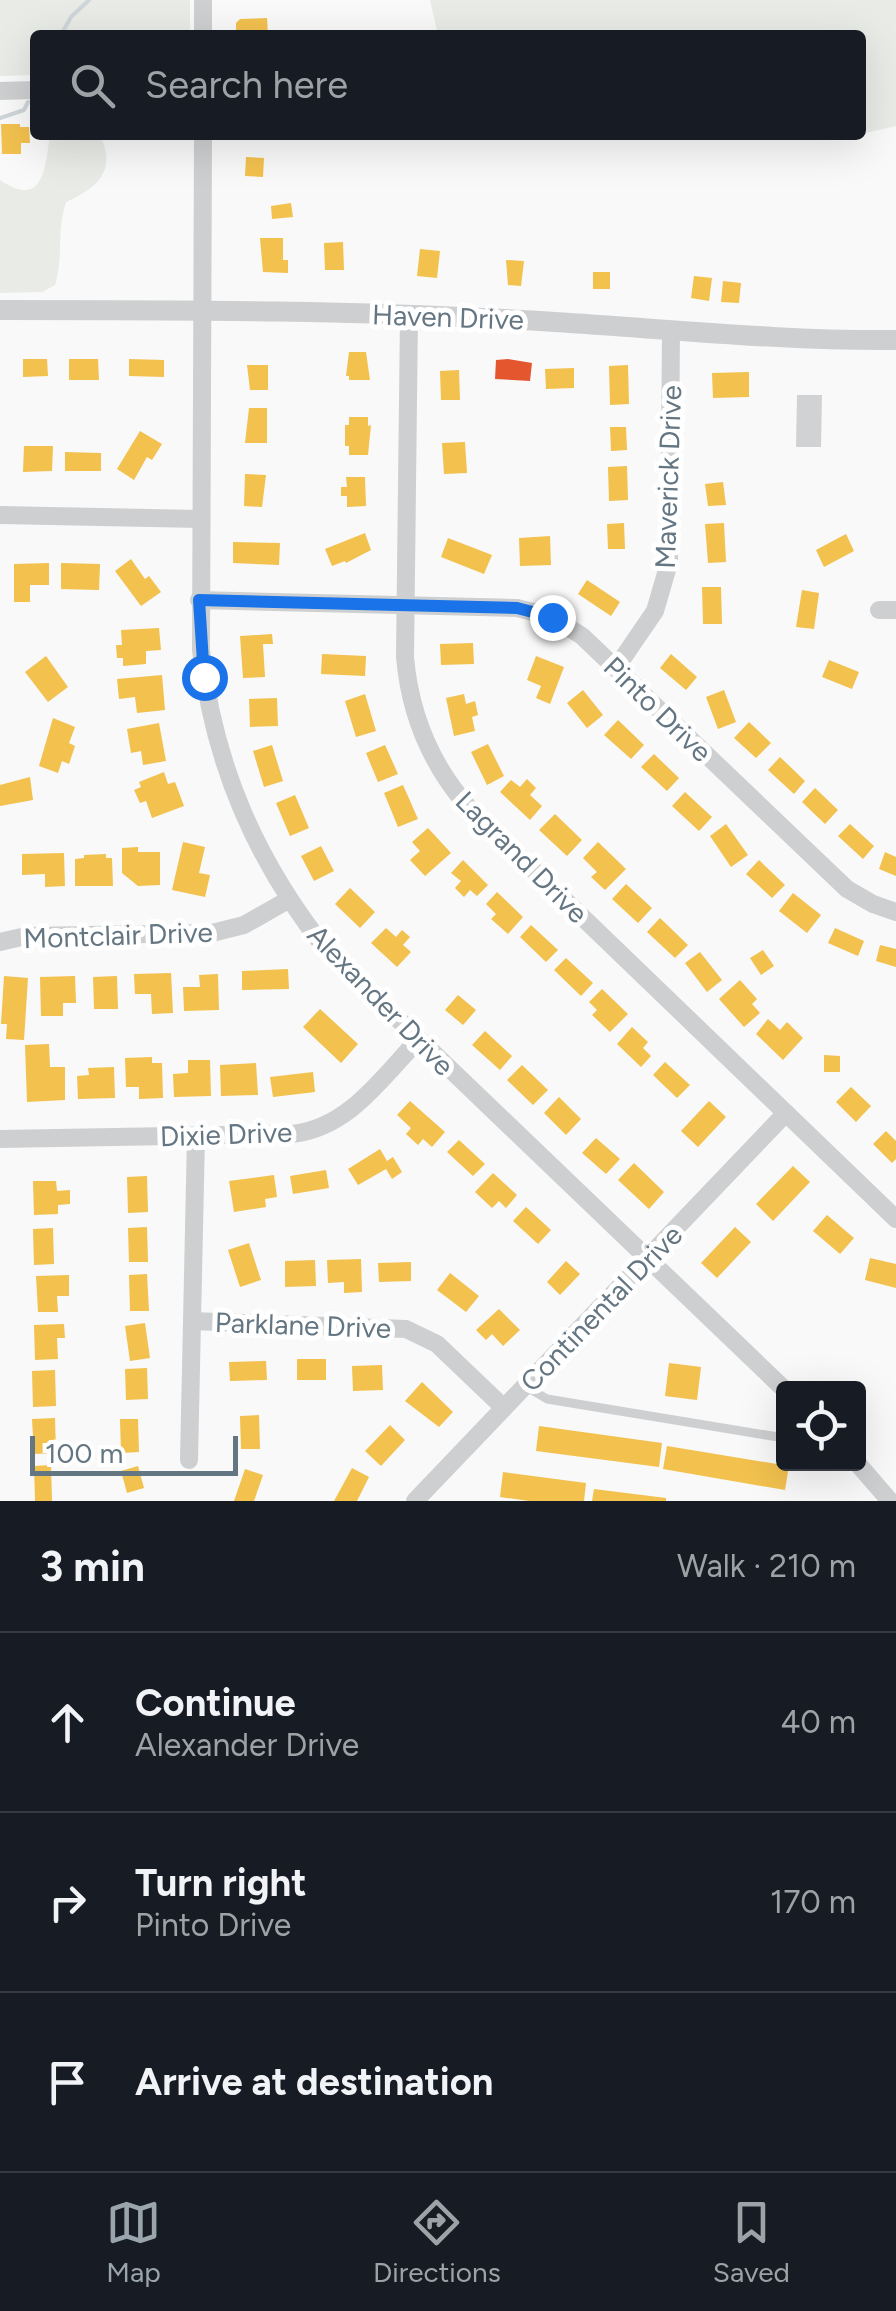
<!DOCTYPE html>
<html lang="en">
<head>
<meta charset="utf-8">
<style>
	:root { --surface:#171b24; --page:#242831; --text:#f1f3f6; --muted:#9ea1a6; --line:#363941; --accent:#99a4ac }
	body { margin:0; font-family:Figtree,sans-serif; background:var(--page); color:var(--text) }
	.controls { position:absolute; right:30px; bottom:30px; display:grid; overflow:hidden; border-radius:10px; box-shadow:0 10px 40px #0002 }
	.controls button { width:90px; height:90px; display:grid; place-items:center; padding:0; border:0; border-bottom:2px solid var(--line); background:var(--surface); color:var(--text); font:50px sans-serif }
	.scale { position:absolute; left:30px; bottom:25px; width:208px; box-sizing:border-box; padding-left:10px; border:5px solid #657683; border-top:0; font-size:28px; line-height:35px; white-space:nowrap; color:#657683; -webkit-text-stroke:8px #fff; paint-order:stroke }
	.stop { position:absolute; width:30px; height:30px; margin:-22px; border:8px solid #1a73e8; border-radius:50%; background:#fff }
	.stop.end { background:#1a73e8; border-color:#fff; box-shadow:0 2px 10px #0008 }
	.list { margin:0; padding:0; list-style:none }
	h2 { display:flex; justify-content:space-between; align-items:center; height:130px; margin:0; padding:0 40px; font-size:42px }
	h2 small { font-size:32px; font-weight:400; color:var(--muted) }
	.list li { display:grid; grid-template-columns:65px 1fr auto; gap:30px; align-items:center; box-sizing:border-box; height:180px; padding:0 40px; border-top:2px solid var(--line) }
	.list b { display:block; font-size:38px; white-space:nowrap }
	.list p { margin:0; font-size:32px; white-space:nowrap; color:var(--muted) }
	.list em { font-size:32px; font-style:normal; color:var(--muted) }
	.icon { flex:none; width:55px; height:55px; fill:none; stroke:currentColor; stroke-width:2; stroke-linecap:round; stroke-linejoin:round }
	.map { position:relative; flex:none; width:896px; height:1501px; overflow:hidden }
	.search { position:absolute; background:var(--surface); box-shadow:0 10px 40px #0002; left:30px; right:30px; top:30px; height:110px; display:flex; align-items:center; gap:25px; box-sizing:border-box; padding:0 35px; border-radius:10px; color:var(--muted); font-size:38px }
	.sheet { height:670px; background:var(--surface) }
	nav { display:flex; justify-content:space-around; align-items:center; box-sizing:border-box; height:140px; border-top:2px solid var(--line); background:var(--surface); font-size:28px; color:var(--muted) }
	nav a { display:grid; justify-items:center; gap:5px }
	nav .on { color:var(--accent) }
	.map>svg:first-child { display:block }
</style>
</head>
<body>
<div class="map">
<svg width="896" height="1501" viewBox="0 0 896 1501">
	<rect width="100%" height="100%" fill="#f9f9f9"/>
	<g fill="#e8ebe6">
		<polygon points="0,0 190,0 190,35 35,35 35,75 0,76"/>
		<polygon points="430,0 896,0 896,126 861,134 861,35 438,35"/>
		<path d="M 50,135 L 100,135 C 117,171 98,187 66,202 C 56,233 64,256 55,285 L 42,292 L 0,293 L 0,180 C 44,210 45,167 50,135 Z"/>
	</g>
	<g fill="#f2c14e">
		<polygon points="267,18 268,35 236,35 236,23 240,19"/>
		<polygon points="1,124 20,124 20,127 29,127 30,143 21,143 21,154 2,154"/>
		<polygon points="246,157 264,158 263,177 245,176"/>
		<polygon points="291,203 293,217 272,219 271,206"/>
		<polygon points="260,238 283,238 283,260 288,260 288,273 263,272"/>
		<polygon points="343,242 344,270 325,270 324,243"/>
		<polygon points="420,249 440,251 437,278 417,276"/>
		<polygon points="506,260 524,261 521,286 508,285"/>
		<rect x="593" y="272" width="17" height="17"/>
		<polygon points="694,276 712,278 709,301 691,298"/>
		<polygon points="723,281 741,283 739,303 721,302"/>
		<polygon points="349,352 366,352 370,380 349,380 349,376 346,376"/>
		<polygon points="23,359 47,359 48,376 23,377"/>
		<polygon points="69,359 98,359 99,380 69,380"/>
		<polygon points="129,359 164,360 164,377 129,376"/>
		<polygon points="247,365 268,365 268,390 250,390"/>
		<polygon points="628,365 629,404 610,405 609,366"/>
		<polygon points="574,368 574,388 546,389 545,369"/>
		<polygon points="459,370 460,400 441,400 440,371"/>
		<polygon points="749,372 749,397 713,398 712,373"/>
		<polygon points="249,408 267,408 267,443 245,443"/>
		<polygon points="349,417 368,417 368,426 371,425 368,455 349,455 349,446 345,446 345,425 349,425"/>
		<polygon points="610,427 626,427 627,450 611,451"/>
		<polygon points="140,431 162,444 152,460 147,457 134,480 117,469"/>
		<polygon points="465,442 467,473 444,474 442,443"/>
		<polygon points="24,446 53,446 52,471 23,472"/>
		<polygon points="65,452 101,453 101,471 65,471"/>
		<polygon points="627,466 628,500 609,501 608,467"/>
		<polygon points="245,474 266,475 262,507 244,506"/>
		<polygon points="346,477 365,477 366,506 347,507 347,496 341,496 341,487 347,487"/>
		<polygon points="723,482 726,505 708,506 705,484"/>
		<polygon points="624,523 625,549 608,549 607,524"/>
		<polygon points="724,523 726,562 708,563 705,524"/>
		<polygon points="365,533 371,550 346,563 345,561 332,566 325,549"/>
		<polygon points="846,534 854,551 824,567 816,550"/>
		<polygon points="550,536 551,565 520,566 519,538"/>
		<polygon points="448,538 492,555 484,574 441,557"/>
		<polygon points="233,542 280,543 279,565 233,563"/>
		<polygon points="131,559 145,579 149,576 161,592 141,606 115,571"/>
		<polygon points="49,563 49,585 30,585 30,602 14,602 14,564"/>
		<polygon points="61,563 100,564 99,590 61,589"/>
		<polygon points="587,580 620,602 611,616 578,594"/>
		<polygon points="702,587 721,587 722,624 703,624"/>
		<polygon points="802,590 819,593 814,629 796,627"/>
		<polygon points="159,628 161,650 146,651 146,664 123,666 123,658 117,658 116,645 122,645 121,630"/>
		<polygon points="272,634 273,644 263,644 265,677 243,678 240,636"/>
		<polygon points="473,643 474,664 441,665 440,644"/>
		<polygon points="322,654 366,656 365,676 321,674"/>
		<polygon points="671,654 697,677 686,690 660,668"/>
		<polygon points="46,656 68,687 48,702 25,672"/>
		<polygon points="536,656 564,667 550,704 536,698 541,686 527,680"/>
		<polygon points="829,660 859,672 852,689 822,677"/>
		<polygon points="162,675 165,710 137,713 135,697 119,699 117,679"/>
		<polygon points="583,690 603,715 587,728 567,703"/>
		<polygon points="724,690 736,722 718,729 706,697"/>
		<polygon points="365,694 376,731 356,737 345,701"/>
		<polygon points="464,694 466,704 475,701 478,715 472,717 475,731 454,736 446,698"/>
		<polygon points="277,698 278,726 250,727 249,699"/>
		<polygon points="53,718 75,727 69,743 75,746 69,764 62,761 58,773 39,766"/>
		<polygon points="618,720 644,745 631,759 604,735"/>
		<polygon points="749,722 771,743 756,758 734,738"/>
		<polygon points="159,723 166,761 143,765 141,751 131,753 127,729"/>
		<polygon points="488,744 504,776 487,785 471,752"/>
		<polygon points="272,745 283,781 264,787 253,751"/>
		<polygon points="385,745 398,774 378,782 366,753"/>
		<polygon points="654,754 679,778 667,791 641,767"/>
		<polygon points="780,757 805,781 794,794 768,770"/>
		<polygon points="164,772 168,784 175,782 184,806 152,818 146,801 140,803 134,790 141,787 139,782"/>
		<polygon points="30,777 33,800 0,806 0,785"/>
		<polygon points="527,779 536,788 530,795 542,806 530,820 500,792 511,780 520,787"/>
		<polygon points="403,785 418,819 398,827 384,793"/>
		<polygon points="815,788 838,810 825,824 802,802"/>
		<polygon points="685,792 712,817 699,831 672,806"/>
		<polygon points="295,795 309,828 290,836 276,803"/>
		<polygon points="555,814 582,840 567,856 539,830"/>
		<polygon points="726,824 748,855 731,867 710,836"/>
		<polygon points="850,824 874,846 863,859 838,836"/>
		<polygon points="428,828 451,853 425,876 410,860 420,851 412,842"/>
		<polygon points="183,842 205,847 199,873 210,875 205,897 172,890"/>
		<polygon points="598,842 626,869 605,890 591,877 597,872 583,858"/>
		<polygon points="321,846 334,871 314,881 301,856"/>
		<polygon points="138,847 138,852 160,852 160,885 138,886 122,873 122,848"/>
		<polygon points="885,852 896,857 896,876 879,869"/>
		<polygon points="64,853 65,886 45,887 45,874 22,875 22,854"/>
		<polygon points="106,854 106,858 112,858 113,886 75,886 75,859 84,858 84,855"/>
		<polygon points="463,860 488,885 477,896 470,890 464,897 455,888 461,881 451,873"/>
		<polygon points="759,860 785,885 772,898 746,874"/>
		<polygon points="626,884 652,908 638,923 612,899"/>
		<polygon points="350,888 375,912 360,928 335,904"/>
		<polygon points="497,892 523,917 508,934 491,919 496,914 486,904"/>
		<polygon points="793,893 821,915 807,933 779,911"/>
		<polygon points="660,918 688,945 675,958 647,932"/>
		<polygon points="531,925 558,950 546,962 520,937"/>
		<polygon points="386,928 396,937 402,930 410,937 403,945 411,952 397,967 371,943"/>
		<polygon points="835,928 864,941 858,956 828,943"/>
		<polygon points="880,945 896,949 896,967 876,961"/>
		<polygon points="763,950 774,966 761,975 750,958"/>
		<polygon points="700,952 722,980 707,992 685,963"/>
		<polygon points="566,958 593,983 581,996 554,970"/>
		<polygon points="288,969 289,989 242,990 242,971"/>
		<polygon points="171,973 173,1013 152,1014 151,994 135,994 134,974"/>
		<polygon points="218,974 219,1010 184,1011 183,987 200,987 199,975"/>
		<polygon points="4,976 28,978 24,1040 6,1039 7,1024 1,1024"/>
		<polygon points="75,976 76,1003 63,1003 63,1016 41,1016 40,977"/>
		<polygon points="117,976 118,1009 94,1009 93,977"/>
		<polygon points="740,980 757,999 752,1004 760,1013 744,1027 719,999"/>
		<polygon points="602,989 628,1014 610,1032 592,1015 597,1010 589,1002"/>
		<polygon points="458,995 476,1010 463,1025 445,1010"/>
		<polygon points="320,1009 358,1044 341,1063 303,1027"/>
		<polygon points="768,1019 780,1030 787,1022 803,1038 783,1060 756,1034"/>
		<polygon points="632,1027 648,1042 643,1048 651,1056 641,1067 617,1044"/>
		<polygon points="485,1031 512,1056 500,1070 472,1045"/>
		<polygon points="49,1044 50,1067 65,1067 65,1100 27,1102 25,1045"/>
		<polygon points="824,1055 840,1056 840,1072 824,1072"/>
		<polygon points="152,1057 152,1063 162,1063 163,1098 139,1099 139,1087 126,1087 125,1058"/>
		<polygon points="188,1060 210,1060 211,1096 174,1097 173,1074 188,1073"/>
		<polygon points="665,1062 690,1085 677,1098 653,1075"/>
		<polygon points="256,1063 258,1095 221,1096 220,1065"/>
		<polygon points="522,1065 548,1090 533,1105 507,1080"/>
		<polygon points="114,1067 115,1098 78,1099 77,1076 89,1075 88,1068"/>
		<polygon points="313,1072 315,1092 273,1097 270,1077"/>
		<polygon points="851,1087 871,1106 856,1122 836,1102"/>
		<polygon points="559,1097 581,1119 566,1135 544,1113"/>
		<polygon points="410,1101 445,1132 432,1147 423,1139 418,1145 406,1134 411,1128 397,1115"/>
		<polygon points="709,1101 726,1117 698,1147 681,1131"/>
		<polygon points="886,1131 896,1141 896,1159 892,1163 873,1144"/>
		<polygon points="596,1138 620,1159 606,1174 582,1153"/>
		<polygon points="459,1140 485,1164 473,1176 447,1152"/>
		<polygon points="380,1149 387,1161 393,1157 402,1172 392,1179 386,1169 358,1185 348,1169"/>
		<polygon points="634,1163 664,1192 649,1209 618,1180"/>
		<polygon points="793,1166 810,1182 773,1221 756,1204"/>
		<polygon points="326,1170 329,1188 293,1194 290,1176"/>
		<polygon points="493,1173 517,1195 506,1208 499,1201 492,1208 475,1192"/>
		<polygon points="274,1175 277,1197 265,1199 266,1207 234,1212 229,1181"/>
		<polygon points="147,1176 148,1212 128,1213 127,1177"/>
		<polygon points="33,1181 56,1181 57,1191 70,1190 70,1204 58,1205 58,1214 34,1215"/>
		<polygon points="526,1207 551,1230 538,1244 513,1221"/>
		<polygon points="827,1215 854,1238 840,1254 813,1231"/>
		<polygon points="147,1227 148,1262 129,1262 128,1228"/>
		<polygon points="735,1227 751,1242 717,1278 701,1263"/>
		<polygon points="53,1228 54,1264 34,1265 33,1229"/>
		<polygon points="249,1243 261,1280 240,1287 228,1250"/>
		<polygon points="870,1258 896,1264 896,1288 865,1280"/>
		<polygon points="361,1259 362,1292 344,1293 344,1282 328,1283 327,1260"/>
		<polygon points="315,1260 316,1286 285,1287 285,1261"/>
		<polygon points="566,1261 580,1274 560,1295 547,1282"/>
		<polygon points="411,1262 411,1281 379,1282 378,1263"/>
		<polygon points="450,1273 479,1296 466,1312 437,1290"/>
		<polygon points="147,1274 149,1311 130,1311 129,1275"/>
		<polygon points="69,1275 69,1296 57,1296 58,1312 38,1312 36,1276"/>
		<polygon points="499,1309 520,1330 503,1346 492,1334 486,1340 476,1330"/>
		<polygon points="145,1323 150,1358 130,1361 125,1326"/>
		<polygon points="64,1324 65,1338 57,1338 58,1359 35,1360 34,1325"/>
		<rect x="297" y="1359" width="29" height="21"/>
		<polygon points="266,1361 267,1380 230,1381 229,1362"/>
		<polygon points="669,1363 701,1367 697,1400 665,1396"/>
		<polygon points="382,1365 383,1390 353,1391 352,1366"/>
		<polygon points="147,1368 148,1399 126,1400 125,1369"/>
		<polygon points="55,1370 56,1406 33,1407 32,1371"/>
		<polygon points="422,1382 453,1412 439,1427 405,1401"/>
		<polygon points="259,1415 260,1449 241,1449 240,1416"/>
		<polygon points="55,1418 56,1453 34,1454 32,1419"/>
		<polygon points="120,1419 138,1419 139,1452 121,1453"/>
		<polygon points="390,1425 405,1440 381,1466 365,1451"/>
		<polygon points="539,1426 662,1443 659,1467 536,1451"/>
		<polygon points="667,1446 789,1466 785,1490 663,1469"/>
		<polygon points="51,1465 52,1501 35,1501 34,1466"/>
		<polygon points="138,1466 144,1488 127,1493 121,1471"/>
		<polygon points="352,1468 369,1477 357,1501 334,1501"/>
		<polygon points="245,1469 263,1475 254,1501 234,1501"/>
		<polygon points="503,1472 586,1483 584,1501 529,1501 500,1497"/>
		<polygon points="594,1489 666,1498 666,1501 592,1501"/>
	</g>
	<polygon fill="#e4572e" points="508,359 532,363 530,381 495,379 496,360"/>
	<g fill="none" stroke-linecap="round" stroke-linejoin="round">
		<g stroke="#ced6d9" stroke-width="4">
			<polyline points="61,35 71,17 89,0"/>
			<polyline points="0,118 24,110 28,102"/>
		</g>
	</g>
	<polygon fill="#d0d2d3" points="797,395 822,395 821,447 796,447"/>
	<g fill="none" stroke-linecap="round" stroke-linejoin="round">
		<polyline stroke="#cecfd0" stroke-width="9" points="525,1386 547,1399 784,1438"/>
		<g stroke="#cecfd0" stroke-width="18">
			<polyline points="203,35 203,0"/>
			<polyline points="0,91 35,90"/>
			<path d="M 203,135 L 201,650 C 213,765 257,863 328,952 L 784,1389"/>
			<path d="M 409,315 L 405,657 C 410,715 431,765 469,808 L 896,1219"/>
			<polyline points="0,515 200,519"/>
			<polyline points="199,600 517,608 552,617 582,636 847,889 873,904 896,912"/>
			<polyline points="879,610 896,610"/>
			<polyline points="616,668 655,611 669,563 671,331"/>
			<polyline points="0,942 26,936 212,933 244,925 288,900"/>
			<path d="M 0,1139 L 292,1134 C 348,1128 381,1079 417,1041"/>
			<polyline points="192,1321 406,1329 437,1344 504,1408"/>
			<polyline points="189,1460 196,1136"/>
			<polyline points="858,1464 890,1501"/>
			<polyline points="415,1501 786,1113"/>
		</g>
		<path stroke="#cecfd0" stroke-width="20" d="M 0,310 C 185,310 370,310 555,322 C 669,329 781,341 896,340"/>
	</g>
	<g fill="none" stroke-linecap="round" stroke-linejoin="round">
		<polyline stroke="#1a73e8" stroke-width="12" points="204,677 199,600 517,608 552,617"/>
	</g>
	<g text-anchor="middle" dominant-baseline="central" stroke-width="10" stroke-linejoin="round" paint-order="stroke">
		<g font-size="28" fill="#657683" stroke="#fff">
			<text transform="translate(448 317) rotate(2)">Haven Drive</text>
			<text transform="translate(668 477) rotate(-88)">Maverick Drive</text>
			<text transform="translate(658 709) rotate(44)">Pinto Drive</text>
			<text transform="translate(522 857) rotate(45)">Lagrand Drive</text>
			<text transform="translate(118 935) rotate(-2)">Montclair Drive</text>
			<text transform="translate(381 1000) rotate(46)">Alexander Drive</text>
			<text transform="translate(226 1134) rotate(-2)">Dixie Drive</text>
			<text transform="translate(601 1308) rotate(-46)">Continental Drive</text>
			<text transform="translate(303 1325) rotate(2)">Parklane Drive</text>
		</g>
	</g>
</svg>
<div class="controls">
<button><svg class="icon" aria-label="locate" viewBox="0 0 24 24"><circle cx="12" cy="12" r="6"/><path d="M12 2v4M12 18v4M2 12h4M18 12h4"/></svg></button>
</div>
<div class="scale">100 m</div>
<div class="stop" style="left:204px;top:677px"></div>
<div class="stop end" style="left:552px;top:617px"></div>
<div class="search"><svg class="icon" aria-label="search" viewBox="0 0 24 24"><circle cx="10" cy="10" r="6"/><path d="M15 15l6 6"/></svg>Search here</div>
</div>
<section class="sheet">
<h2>3 min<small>Walk · 210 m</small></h2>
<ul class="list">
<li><svg class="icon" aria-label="ahead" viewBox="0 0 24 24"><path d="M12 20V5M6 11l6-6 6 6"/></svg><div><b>Continue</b><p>Alexander Drive</p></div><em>40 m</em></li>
<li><svg class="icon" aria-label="right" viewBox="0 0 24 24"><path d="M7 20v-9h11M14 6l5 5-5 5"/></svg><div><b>Turn right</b><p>Pinto Drive</p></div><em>170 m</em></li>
<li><svg class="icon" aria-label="arrive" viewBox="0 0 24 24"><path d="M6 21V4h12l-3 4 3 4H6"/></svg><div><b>Arrive at destination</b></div></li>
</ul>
</section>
<nav>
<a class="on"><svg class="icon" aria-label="map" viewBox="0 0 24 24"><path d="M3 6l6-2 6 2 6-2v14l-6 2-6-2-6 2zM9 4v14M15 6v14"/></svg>Map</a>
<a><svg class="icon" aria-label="directions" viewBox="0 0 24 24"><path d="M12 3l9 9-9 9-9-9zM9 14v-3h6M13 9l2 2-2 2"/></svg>Directions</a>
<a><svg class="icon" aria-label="saved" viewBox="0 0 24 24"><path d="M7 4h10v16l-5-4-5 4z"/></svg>Saved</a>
</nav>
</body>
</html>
